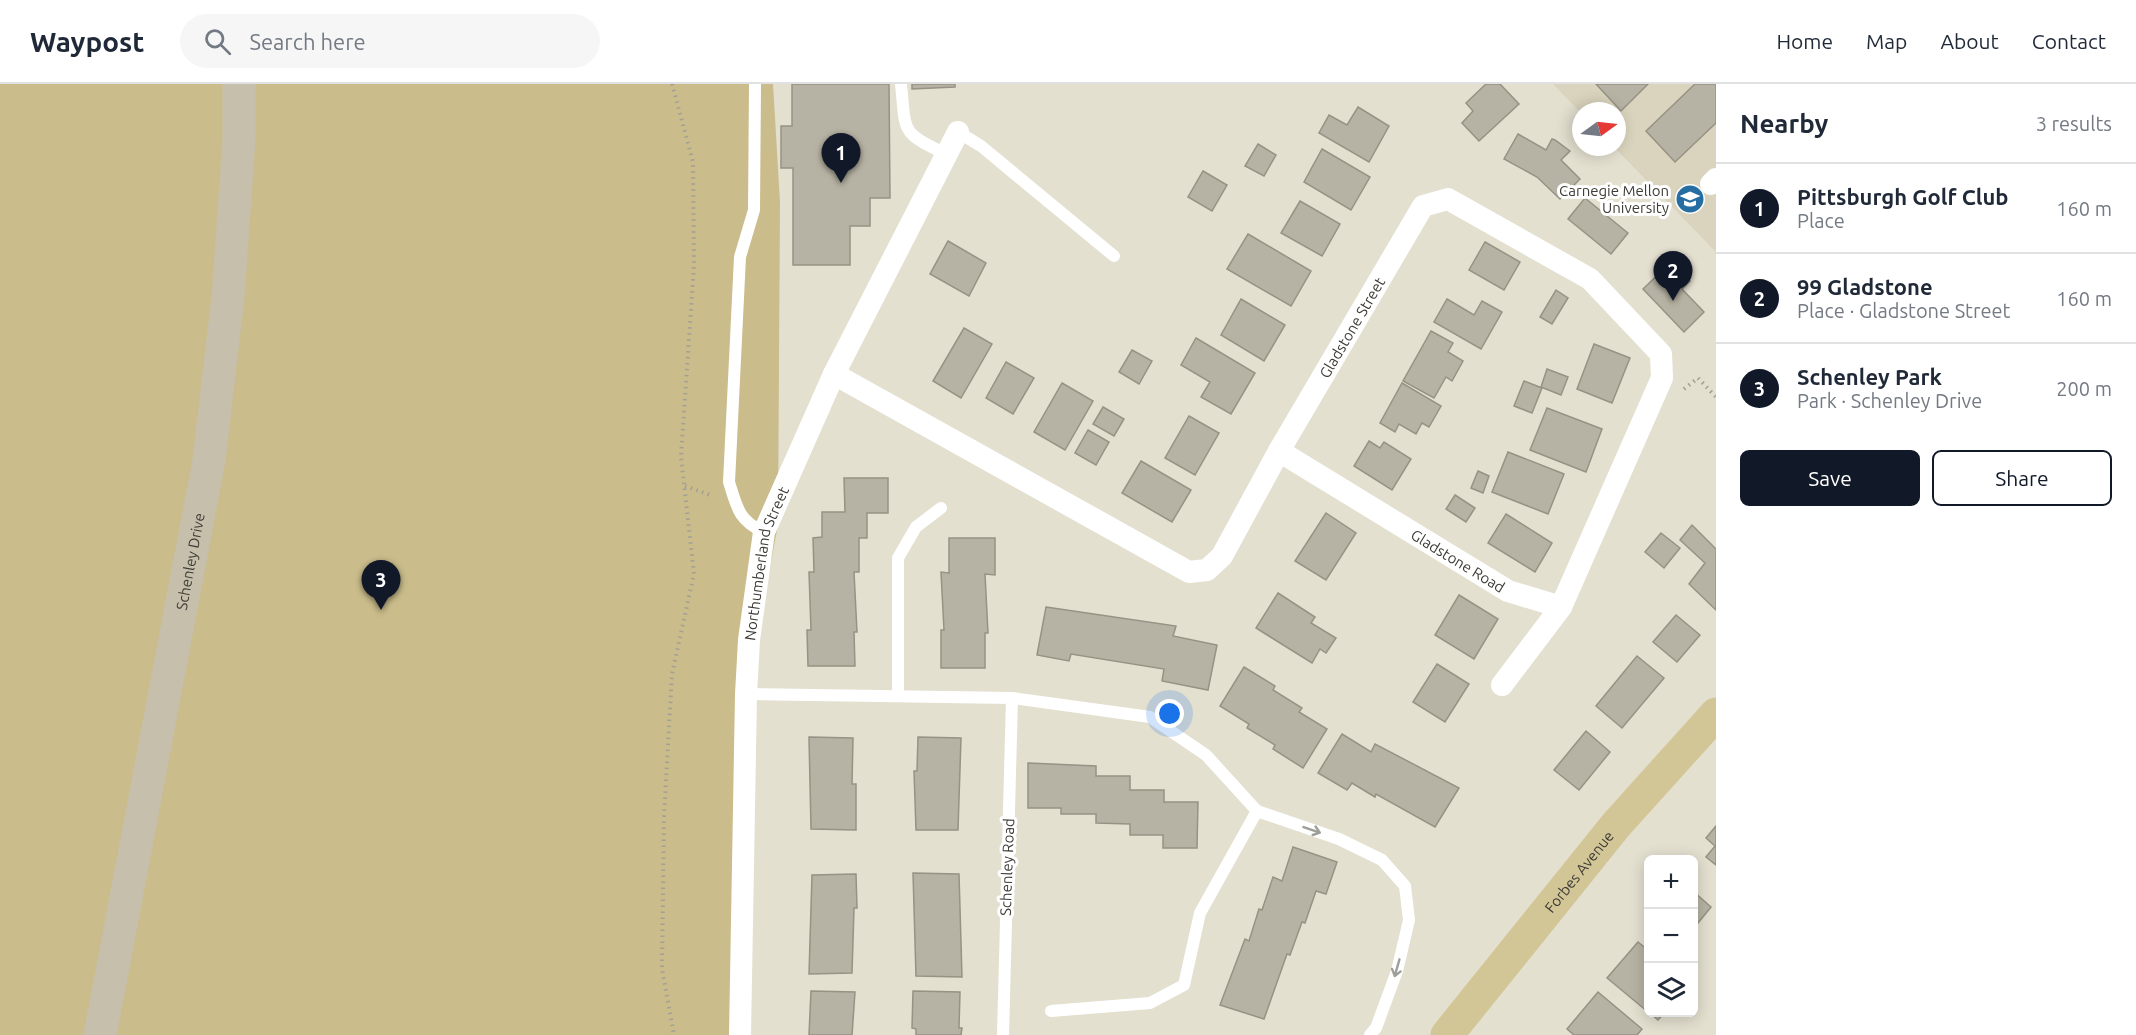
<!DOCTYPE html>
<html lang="en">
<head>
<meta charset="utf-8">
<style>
	:root { --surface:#fff; --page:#f6f6f7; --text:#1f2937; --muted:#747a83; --line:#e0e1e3; --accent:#111827 }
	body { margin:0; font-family:Ubuntu,sans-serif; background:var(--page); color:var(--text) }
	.controls { position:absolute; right:18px; bottom:18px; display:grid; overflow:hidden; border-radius:9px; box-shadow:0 3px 15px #0003 }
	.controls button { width:54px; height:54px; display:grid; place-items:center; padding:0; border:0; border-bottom:2px solid var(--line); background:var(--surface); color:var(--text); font:30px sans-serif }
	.compass { position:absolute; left:1572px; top:18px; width:54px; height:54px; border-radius:50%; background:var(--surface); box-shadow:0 3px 15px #0003; rotate:75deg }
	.you { position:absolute; left:1170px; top:630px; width:21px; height:21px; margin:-15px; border:4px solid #fff; border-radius:50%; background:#1a73e8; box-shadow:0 0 0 9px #1a73e833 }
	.badge { display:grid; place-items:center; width:39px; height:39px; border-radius:50%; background:var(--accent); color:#fff; font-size:20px; font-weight:700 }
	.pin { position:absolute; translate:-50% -50px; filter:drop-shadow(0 2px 3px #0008) }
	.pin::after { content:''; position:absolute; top:32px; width:21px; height:18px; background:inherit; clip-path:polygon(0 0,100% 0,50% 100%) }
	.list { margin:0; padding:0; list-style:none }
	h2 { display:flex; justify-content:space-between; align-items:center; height:78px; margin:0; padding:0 24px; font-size:26px }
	h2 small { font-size:20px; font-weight:400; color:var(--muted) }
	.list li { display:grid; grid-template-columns:39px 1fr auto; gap:18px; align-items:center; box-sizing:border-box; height:90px; padding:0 24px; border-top:2px solid var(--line) }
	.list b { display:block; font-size:22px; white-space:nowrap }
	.list p { margin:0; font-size:20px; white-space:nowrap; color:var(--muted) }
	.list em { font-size:20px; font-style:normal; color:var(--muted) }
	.actions { display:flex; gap:12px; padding:18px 24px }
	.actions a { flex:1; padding:14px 0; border:2px solid var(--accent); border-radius:9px; text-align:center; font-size:21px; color:var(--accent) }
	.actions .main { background:var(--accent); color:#fff }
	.icon { flex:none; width:33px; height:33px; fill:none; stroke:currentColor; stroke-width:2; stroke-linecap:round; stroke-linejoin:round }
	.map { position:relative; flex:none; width:1716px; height:951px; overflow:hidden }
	header { display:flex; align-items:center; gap:36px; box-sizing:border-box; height:84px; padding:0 30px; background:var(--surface); border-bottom:2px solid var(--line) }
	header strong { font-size:28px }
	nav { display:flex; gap:33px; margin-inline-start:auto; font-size:21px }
	.search { width:420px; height:54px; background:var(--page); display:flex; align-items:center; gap:15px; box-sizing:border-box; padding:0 21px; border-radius:33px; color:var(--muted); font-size:22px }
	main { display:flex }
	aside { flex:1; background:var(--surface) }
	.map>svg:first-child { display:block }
</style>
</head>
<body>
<header>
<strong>Waypost</strong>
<div class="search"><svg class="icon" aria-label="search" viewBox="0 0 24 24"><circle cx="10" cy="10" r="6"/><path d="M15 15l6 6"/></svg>Search here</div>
<nav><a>Home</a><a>Map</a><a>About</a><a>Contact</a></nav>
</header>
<main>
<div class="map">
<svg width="1716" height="951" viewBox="0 0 1716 951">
	<rect width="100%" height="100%" fill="#e4e0d0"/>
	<polygon fill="#dad4be" points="1553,0 1716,0 1716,168 1614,63 1617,63 1617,27 1581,27 1581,29"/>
	<polygon fill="#cabc8b" points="0,0 773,0 780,118 778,441 746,610 740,951 0,951"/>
	<g fill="#b7b3a4" stroke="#969284" stroke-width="1.5">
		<polygon points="792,0 889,0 890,114 870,114 870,142 850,142 850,181 793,181 793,84 781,84 781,42 792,42"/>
		<polygon points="912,0 955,0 955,3 912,5"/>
		<polygon points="1486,0 1500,0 1519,20 1479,57 1462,39 1473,27 1466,19"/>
		<polygon points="1596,0 1648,0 1621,27"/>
		<polygon points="1695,0 1716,0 1716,39 1675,78 1646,47"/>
		<polygon points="1358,23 1389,42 1369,78 1319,49 1329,31 1347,41"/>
		<polygon points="1518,50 1546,66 1552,55 1555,56 1570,67 1561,76 1580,95 1560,115 1537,93 1504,75"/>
		<polygon points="1258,60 1276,71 1264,92 1245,82"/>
		<polygon points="1322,65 1370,93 1351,126 1304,98"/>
		<polygon points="1203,87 1227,101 1212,127 1188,113"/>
		<polygon points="1585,114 1628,149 1611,170 1568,135"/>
		<polygon points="1300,117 1340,140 1322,172 1281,149"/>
		<polygon points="1248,150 1311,187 1291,222 1227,185"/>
		<polygon points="948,157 986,179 969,212 930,190"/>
		<polygon points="1485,158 1520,178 1504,206 1469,186"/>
		<polygon points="1672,177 1690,197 1682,205 1704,228 1684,248 1643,205"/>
		<polygon points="1556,206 1568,214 1552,240 1540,233"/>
		<polygon points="1241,215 1285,241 1264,277 1221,251"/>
		<polygon points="1447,215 1474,231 1482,217 1502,228 1481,265 1434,238"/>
		<polygon points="964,244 992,260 961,314 933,297"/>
		<polygon points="1431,247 1453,259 1448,268 1463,277 1452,297 1446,293 1434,314 1403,297"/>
		<polygon points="1196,254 1255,289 1231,330 1201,313 1210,298 1181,281"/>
		<polygon points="1594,260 1630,274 1612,319 1577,305"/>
		<polygon points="1132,266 1152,277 1139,300 1119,288"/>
		<polygon points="1006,278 1034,294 1013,330 986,314"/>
		<polygon points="1547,285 1568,293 1561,311 1541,303"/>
		<polygon points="1524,297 1542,304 1532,329 1514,322"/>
		<polygon points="1062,299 1093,317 1065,366 1034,348"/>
		<polygon points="1402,299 1441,322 1429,343 1422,339 1416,350 1399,340 1395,348 1380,339"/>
		<polygon points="1103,323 1124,335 1114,352 1093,340"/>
		<polygon points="1547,324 1602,345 1586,388 1530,366"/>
		<polygon points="1189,332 1219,349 1195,391 1165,374"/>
		<polygon points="1088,346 1109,358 1096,381 1075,369"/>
		<polygon points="1369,357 1380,364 1384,358 1411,375 1392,406 1354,382"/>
		<polygon points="1508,368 1564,390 1548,430 1492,408"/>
		<polygon points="1141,377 1191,406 1172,438 1122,409"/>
		<polygon points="1478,387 1489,392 1483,409 1471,404"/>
		<polygon points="844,394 888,394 888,429 867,429 867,454 859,454 859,488 854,488 857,548 854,548 855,582 808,582 807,546 811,546 809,488 814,488 813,454 822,453 822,428 845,428"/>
		<polygon points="1455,411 1475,424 1466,438 1446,425"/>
		<polygon points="1326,429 1356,449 1326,496 1295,477"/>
		<polygon points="1506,430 1552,459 1535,488 1488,459"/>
		<polygon points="1692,441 1716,465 1716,526 1689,500 1705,479 1680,456"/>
		<polygon points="1661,449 1680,464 1664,484 1645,468"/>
		<polygon points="949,454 995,454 995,491 985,490 988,549 985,549 985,584 941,584 941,546 944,546 941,488 949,489"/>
		<polygon points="1278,509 1315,533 1311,539 1336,554 1326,569 1320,565 1312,579 1256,544"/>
		<polygon points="1459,511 1498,535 1474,575 1435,551"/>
		<polygon points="1046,523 1176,542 1173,552 1217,561 1208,606 1162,597 1164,585 1071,570 1069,577 1037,571"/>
		<polygon points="1676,531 1700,551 1677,578 1653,558"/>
		<polygon points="1637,572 1664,594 1622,644 1596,622"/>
		<polygon points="1437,580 1469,600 1445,638 1413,618"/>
		<polygon points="1244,583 1275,602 1273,606 1302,624 1299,628 1327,645 1303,684 1273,665 1275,661 1247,644 1249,640 1220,622"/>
		<polygon points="1586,647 1610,668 1579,706 1554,686"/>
		<polygon points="1342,650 1371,668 1375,660 1459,704 1435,743 1376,710 1375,713 1352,699 1347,706 1318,689"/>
		<polygon points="809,653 853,654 852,700 856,700 856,746 811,745"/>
		<polygon points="918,653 961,654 958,746 916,746 914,687 917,687"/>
		<polygon points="1028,679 1096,682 1096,692 1130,692 1130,706 1164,706 1164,718 1198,718 1197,764 1163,764 1163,751 1130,751 1130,740 1096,739 1096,730 1061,730 1061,724 1028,724"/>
		<polygon points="1716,742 1716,781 1706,773 1715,762 1706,754"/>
		<polygon points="1293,763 1337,778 1326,810 1316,807 1305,839 1302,838 1290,871 1287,870 1264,935 1220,921 1245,855 1249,857 1259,825 1262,826 1273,793 1282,797"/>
		<polygon points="913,789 959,790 962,893 916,892"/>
		<polygon points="856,790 857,824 854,824 852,889 809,890 812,791"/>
		<polygon points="1694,808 1711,823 1694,844"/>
		<polygon points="1638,858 1648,866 1648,928 1607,894"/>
		<polygon points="811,907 855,908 852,951 809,951"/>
		<polygon points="913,907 960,908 959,944 962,944 961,951 916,951 916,945 912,944"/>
		<polygon points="1598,908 1642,945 1637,951 1574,951 1567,945"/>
		<polygon points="1649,928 1665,928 1658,936"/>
	</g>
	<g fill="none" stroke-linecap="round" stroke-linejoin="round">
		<g stroke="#a3a094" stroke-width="4" stroke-dasharray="1.5 4.5" stroke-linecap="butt">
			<polyline points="672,0 693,78 694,181 681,373 694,490 672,590 664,733 662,885 674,951"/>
			<polyline points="1684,305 1698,294 1716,313"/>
			<polyline points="685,402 713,412"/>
		</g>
		<g stroke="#fff" stroke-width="12">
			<path d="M 755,0 L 754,126 L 740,173 L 729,398 C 737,424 739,437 764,448"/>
			<path d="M 901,0 C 906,49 900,48 946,70"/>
			<polyline points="958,48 981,62 1114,172"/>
			<polyline points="746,610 1012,614 1150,633 1206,671 1257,727 1339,755 1382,776 1405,802 1409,836 1397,887 1376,944 1370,951"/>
			<polyline points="898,611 898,474 916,443 941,424"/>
			<polyline points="1051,927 1150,919 1184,901 1200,829 1257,727"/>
			<polyline points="1003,951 1012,614"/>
		</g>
		<g stroke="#fff" stroke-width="22">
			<polyline points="1711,100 1716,95"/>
			<path id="s1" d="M 834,290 L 1189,488 L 1207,486 L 1222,472 L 1279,367 L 1423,122 L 1448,115 L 1590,195 L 1661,270 L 1662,294 L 1561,523 L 1502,601"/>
			<path id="s2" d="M 1279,367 L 1508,507 L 1561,523"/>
			<path id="s3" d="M 740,951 L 746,610 L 749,556 L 764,448 L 834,290 L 958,48"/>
		</g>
		<path stroke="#c5bfab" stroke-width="33" id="s4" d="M 100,951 L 209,376 L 228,213 L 239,55 L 239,0"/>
		<path stroke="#d3c696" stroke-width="33" id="s5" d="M 1447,951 L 1616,741 L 1716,630"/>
	</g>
	<defs><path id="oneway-shaft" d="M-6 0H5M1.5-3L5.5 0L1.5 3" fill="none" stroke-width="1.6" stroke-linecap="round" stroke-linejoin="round" transform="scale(1.5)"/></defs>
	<g stroke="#9e9e9a">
		<use href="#oneway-shaft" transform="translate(1312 746) rotate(19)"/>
		<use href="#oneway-shaft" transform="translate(1397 884) rotate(106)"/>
	</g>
	<defs>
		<g id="university-disc" transform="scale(1.5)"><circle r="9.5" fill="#266ea2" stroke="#fff"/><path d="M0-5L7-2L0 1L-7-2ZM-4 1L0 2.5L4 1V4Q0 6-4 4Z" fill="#fff"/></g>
	</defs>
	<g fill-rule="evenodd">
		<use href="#university-disc" x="1690" y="115"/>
	</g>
	<g text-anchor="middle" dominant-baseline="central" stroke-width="6" stroke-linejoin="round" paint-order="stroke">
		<g font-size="15" fill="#3e3c36" stroke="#fff" text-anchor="end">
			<text x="1669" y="106">Carnegie Mellon<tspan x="1669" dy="17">University</tspan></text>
		</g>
		<g font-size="15" fill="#3e3c36" stroke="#fff">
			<text stroke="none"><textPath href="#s1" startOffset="708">Gladstone Street</textPath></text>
			<text stroke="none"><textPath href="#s2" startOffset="210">Gladstone Road</textPath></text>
			<text stroke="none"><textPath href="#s4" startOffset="482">Schenley Drive</textPath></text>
			<text stroke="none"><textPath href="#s3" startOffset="474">Northumberland Street</textPath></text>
			<text transform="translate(1007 783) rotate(-88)">Schenley Road</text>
			<text stroke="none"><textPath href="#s5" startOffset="210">Forbes Avenue</textPath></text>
		</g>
	</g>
</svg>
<div class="controls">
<button>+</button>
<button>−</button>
<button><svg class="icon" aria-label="layers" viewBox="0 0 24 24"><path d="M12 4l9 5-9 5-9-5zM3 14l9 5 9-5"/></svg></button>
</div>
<svg class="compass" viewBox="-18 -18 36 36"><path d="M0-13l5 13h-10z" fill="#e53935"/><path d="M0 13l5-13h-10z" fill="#747a83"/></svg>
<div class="you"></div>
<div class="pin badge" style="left:841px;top:99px">1</div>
<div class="pin badge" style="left:1673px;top:217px">2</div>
<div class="pin badge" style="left:381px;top:526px">3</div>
</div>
<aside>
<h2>Nearby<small>3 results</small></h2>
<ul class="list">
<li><span class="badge">1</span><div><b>Pittsburgh Golf Club</b><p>Place</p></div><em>160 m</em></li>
<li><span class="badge">2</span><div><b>99 Gladstone</b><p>Place · Gladstone Street</p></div><em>160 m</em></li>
<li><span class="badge">3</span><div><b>Schenley Park</b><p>Park · Schenley Drive</p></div><em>200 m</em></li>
</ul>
<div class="actions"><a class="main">Save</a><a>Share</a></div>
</aside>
</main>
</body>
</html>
